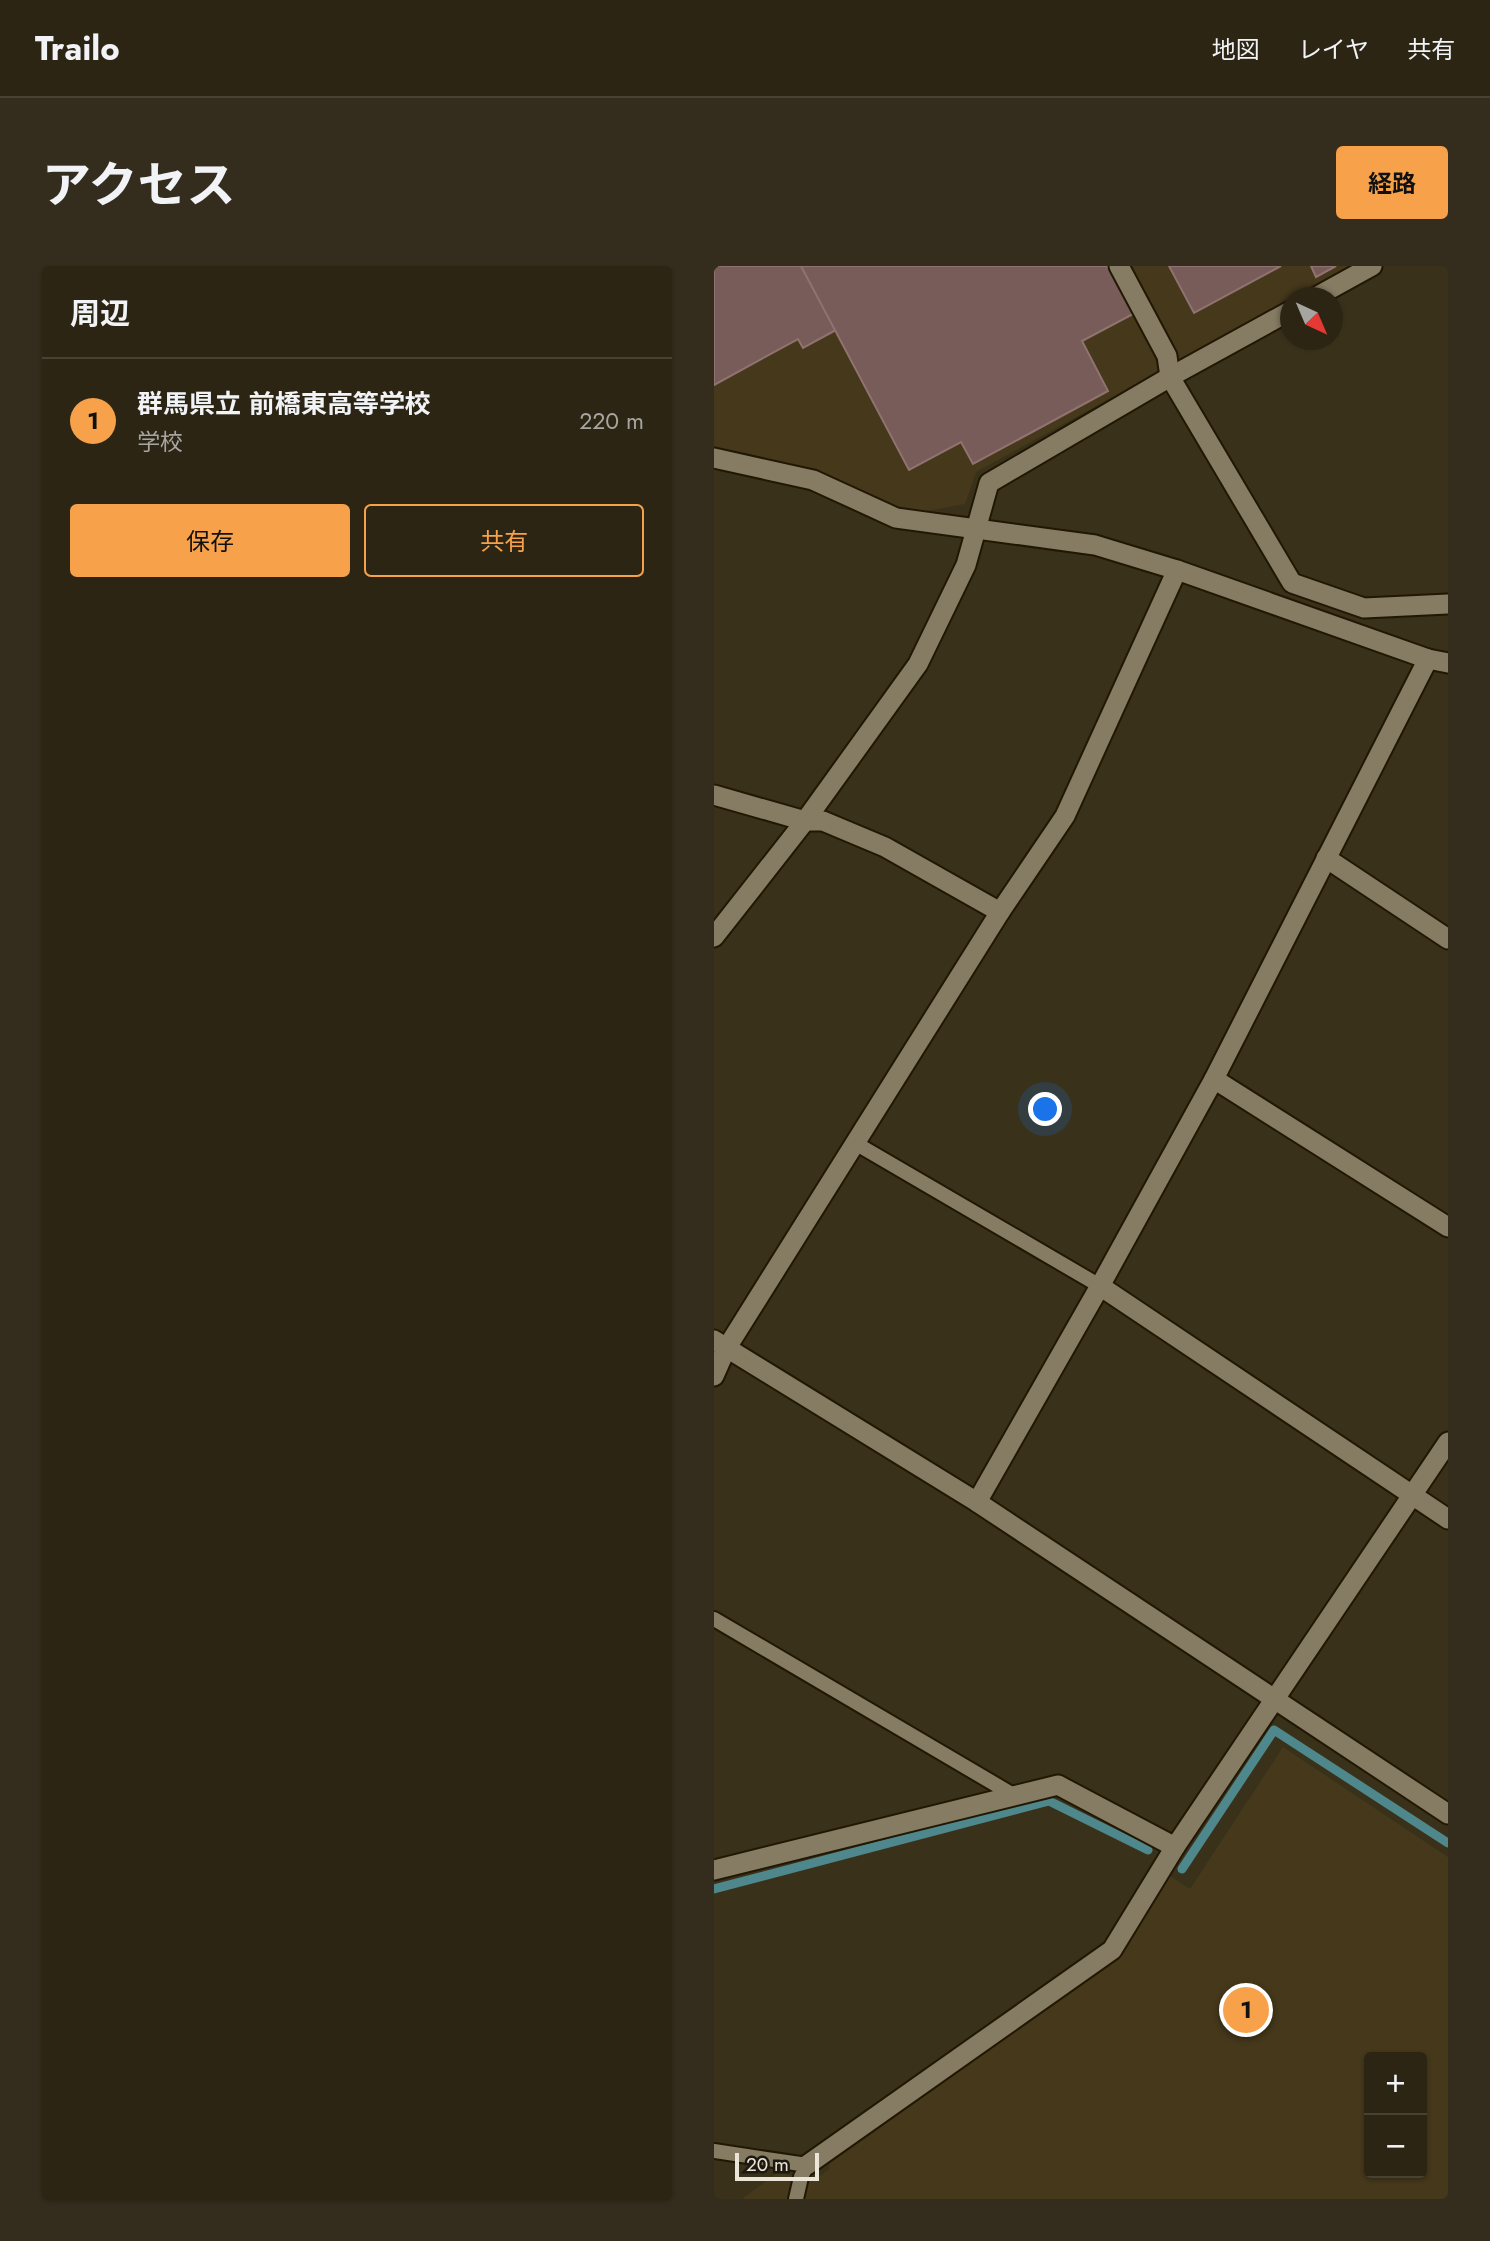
<!DOCTYPE html>
<html lang="ja">
<head>
<meta charset="utf-8">
<style>
	:root { --surface:#2c2514; --page:#342d1d; --text:#f1f3f6; --muted:#a6a5a0; --line:#484234; --accent:#f7a14a }
	body { margin:0; font-family:Jost,"Noto Sans JP",sans-serif; background:var(--page); color:var(--text) }
	.controls { position:absolute; right:21px; bottom:21px; display:grid; overflow:hidden; border-radius:7px; box-shadow:0 2px 5px #0004 }
	.controls button { width:63px; height:63px; display:grid; place-items:center; padding:0; border:0; border-bottom:2px solid var(--line); background:var(--surface); color:var(--text); font:35px sans-serif }
	.compass { position:absolute; left:566px; top:21px; width:63px; height:63px; border-radius:50%; background:var(--surface); box-shadow:0 2px 5px #0004; rotate:136deg }
	.scale { position:absolute; left:21px; bottom:18px; width:84px; box-sizing:border-box; padding-left:7px; border:4px solid #ebe5d8; border-top:0; font-size:19px; line-height:24px; white-space:nowrap; color:#ebe5d8; -webkit-text-stroke:5px #1e1910; paint-order:stroke }
	.you { position:absolute; left:332px; top:844px; width:24px; height:24px; margin:-18px; border:5px solid #fff; border-radius:50%; background:#1a73e8; box-shadow:0 0 0 10px #1a73e833 }
	.badge { display:grid; place-items:center; width:46px; height:46px; border-radius:50%; background:var(--accent); color:#111; font-size:23px; font-weight:700 }
	.pin { position:absolute; translate:-50% -50%; border:4px solid #fff; box-shadow:0 2px 7px #0006 }
	.list { margin:0; padding:0; list-style:none }
	h2 { display:flex; justify-content:space-between; align-items:center; height:91px; margin:0; padding:0 28px; font-size:30px }
	h2 small { font-size:23px; font-weight:400; color:var(--muted) }
	.list li { display:grid; grid-template-columns:46px 1fr auto; gap:21px; align-items:center; box-sizing:border-box; height:126px; padding:0 28px; border-top:2px solid var(--line) }
	.list b { display:block; font-size:26px; white-space:nowrap }
	.list p { margin:0; font-size:23px; white-space:nowrap; color:var(--muted) }
	.list em { font-size:23px; font-style:normal; color:var(--muted) }
	.actions { display:flex; gap:14px; padding:21px 28px }
	.actions a { flex:1; padding:16px 0; border:2px solid var(--accent); border-radius:7px; text-align:center; font-size:24px; color:var(--accent) }
	.actions .main { background:var(--accent); color:#111 }
	.map { position:relative; flex:none; width:734px; height:1933px; overflow:hidden; border-radius:7px }
	header { display:flex; align-items:center; gap:42px; box-sizing:border-box; height:98px; padding:0 35px; background:var(--surface); border-bottom:2px solid var(--line) }
	header strong { font-size:33px }
	nav { display:flex; gap:38px; margin-inline-start:auto; font-size:24px }
	.intro { display:flex; align-items:center; justify-content:space-between; box-sizing:border-box; height:168px; padding:0 42px }
	h1 { margin:0; font-size:49px }
	.button { padding:18px 32px; border-radius:7px; background:var(--accent); color:#111; font-size:24px; font-weight:700 }
	main { display:flex; gap:42px; padding:0 42px }
	aside { flex:1; background:var(--surface); border-radius:7px; box-shadow:0 2px 5px #0004 }
	.map>svg:first-child { display:block }
</style>
</head>
<body>
<header>
<strong>Trailo</strong>
<nav><a>地図</a><a>レイヤ</a><a>共有</a></nav>
</header>
<div class="intro"><h1>アクセス</h1><a class="button">経路</a></div>
<main>
<aside>
<h2>周辺<small></small></h2>
<ul class="list">
<li><span class="badge">1</span><div><b>群馬県立 前橋東高等学校</b><p>学校</p></div><em>220 m</em></li>
</ul>
<div class="actions"><a class="main">保存</a><a>共有</a></div>
</aside>
<div class="map">
<svg width="734" height="1933" viewBox="0 0 734 1933">
	<rect width="100%" height="100%" fill="#3a311b"/>
	<g fill="#45381b" fill-rule="evenodd">
		<polygon points="0,0 639,0 581,31 576,32 576,34 262,206 251,238 197,248 101,207 0,185"/>
		<path d="M 569,1481 L 734,1591 L 734,1933 L 28,1933 L 63,1907 L 102,1913 L 115,1903 L 116,1897 L 397,1697 L 453,1608 L 476,1623 ZM 655,1791 L 708,1791 L 708,1907 L 655,1907 Z"/>
	</g>
	<g fill="none" stroke-linecap="round" stroke-linejoin="round">
		<g stroke="#4f888c" stroke-width="9">
			<polyline points="468,1603 560,1464 734,1577"/>
			<polyline points="0,1623 335,1535 434,1584"/>
		</g>
	</g>
	<g fill="#785c59" stroke="#907370" stroke-width="2">
		<polygon points="0,0 87,0 122,64 89,82 84,73 0,119"/>
		<polygon points="87,0 393,0 419,48 368,75 394,125 259,198 247,176 195,204"/>
		<polygon points="455,0 567,0 480,47"/>
		<polygon points="597,0 622,0 602,11"/>
	</g>
	<g fill="none" stroke-linecap="round" stroke-linejoin="round">
		<g stroke="#211804" stroke-width="18">
			<g id="service">
				<polyline points="141,877 386,1020"/>
				<polyline points="0,1353 301,1530"/>
				<polyline points="0,1885 93,1899 87,1911 82,1933"/>
			</g>
		</g>
		<g stroke="#211804" stroke-width="23">
			<g id="minor">
				<polyline points="600,32 658,0"/>
				<polyline points="456,111 578,317 650,342 734,338"/>
				<polyline points="0,192 99,214 182,252 381,279 463,304 714,393 734,397"/>
				<polyline points="0,529 91,555 109,555 171,581 286,646"/>
				<polyline points="612,592 734,673"/>
				<polyline points="0,671 91,555 204,398 252,299 275,217 456,111 576,45"/>
				<polyline points="500,813 734,961"/>
				<polyline points="386,1020 734,1253"/>
				<polyline points="0,1110 12,1083 286,646 351,550 463,304"/>
				<polyline points="263,1236 386,1020 500,813 714,393"/>
				<polyline points="0,1604 344,1519 461,1581"/>
				<polyline points="93,1899 398,1684 461,1581 734,1176"/>
			</g>
		</g>
		<g stroke="#211804" stroke-width="23">
			<g id="tertiary">
				<polyline points="405,0 453,90 456,111"/>
				<polyline points="0,1074 263,1236 734,1548"/>
			</g>
		</g>
		<use href="#service" stroke="#867b63" stroke-width="14"/>
		<use href="#minor" stroke="#867b63" stroke-width="19"/>
		<use href="#tertiary" stroke="#867b63" stroke-width="19"/>
	</g>
</svg>
<div class="controls">
<button>+</button>
<button>−</button>
</div>
<svg class="compass" viewBox="-18 -18 36 36"><path d="M0-13l5 13h-10z" fill="#e53935"/><path d="M0 13l5-13h-10z" fill="#a6a5a0"/></svg>
<div class="scale">20 m</div>
<div class="you"></div>
<div class="pin badge" style="left:532px;top:1744px">1</div>
</div>
</main>
</body>
</html>
